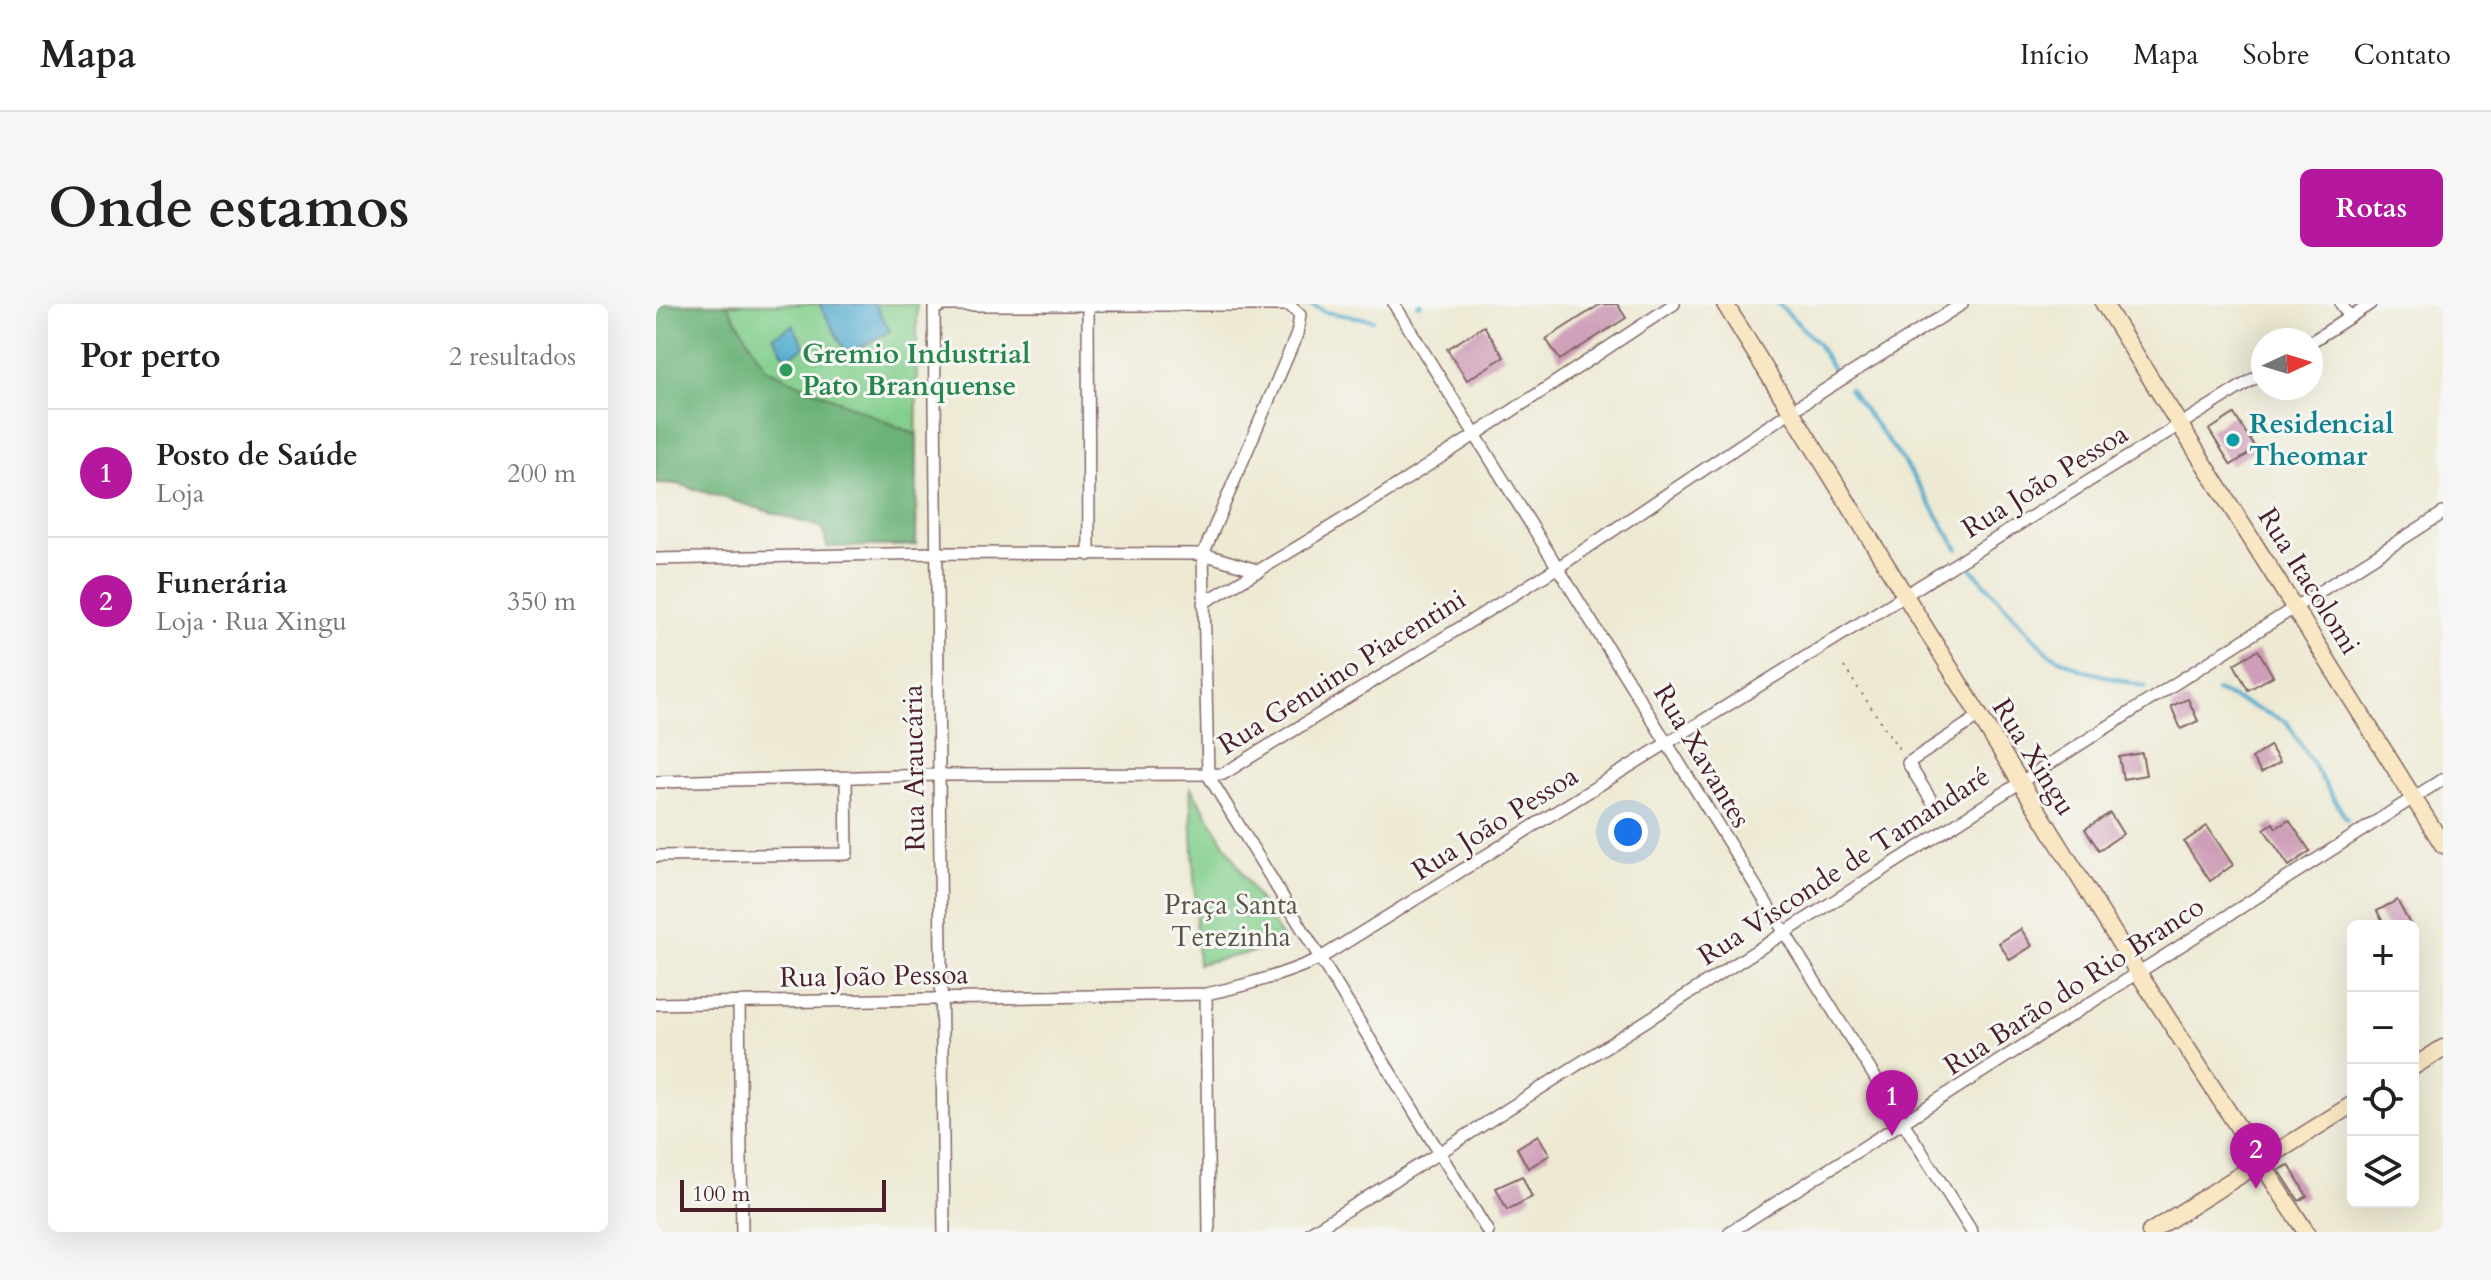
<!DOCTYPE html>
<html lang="pt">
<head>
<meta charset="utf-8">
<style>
	:root { --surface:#fff; --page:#f6f6f6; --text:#222; --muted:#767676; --line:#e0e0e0; --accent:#b5179e }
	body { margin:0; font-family:Cardo,serif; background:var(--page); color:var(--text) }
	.controls { position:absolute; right:24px; bottom:24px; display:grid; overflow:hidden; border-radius:12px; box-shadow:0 8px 32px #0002 }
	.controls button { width:72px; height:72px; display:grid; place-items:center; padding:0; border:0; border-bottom:2px solid var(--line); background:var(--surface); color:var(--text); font:40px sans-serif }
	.compass { position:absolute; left:1595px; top:24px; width:72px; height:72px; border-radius:50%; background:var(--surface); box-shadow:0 8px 32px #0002; rotate:86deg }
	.scale { position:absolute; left:24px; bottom:20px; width:206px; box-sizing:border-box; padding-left:8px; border:4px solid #4a1f2b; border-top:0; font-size:22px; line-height:28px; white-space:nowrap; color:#4a1f2b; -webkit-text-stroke:6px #f6f6f2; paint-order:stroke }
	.you { position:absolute; left:972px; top:528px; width:28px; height:28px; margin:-20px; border:6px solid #fff; border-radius:50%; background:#1a73e8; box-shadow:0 0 0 12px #1a73e833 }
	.badge { display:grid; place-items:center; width:52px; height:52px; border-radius:50%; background:var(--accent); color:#fff; font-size:26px; font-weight:700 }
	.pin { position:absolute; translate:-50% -66px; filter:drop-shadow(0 2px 4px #0008) }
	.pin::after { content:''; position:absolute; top:42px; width:28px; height:24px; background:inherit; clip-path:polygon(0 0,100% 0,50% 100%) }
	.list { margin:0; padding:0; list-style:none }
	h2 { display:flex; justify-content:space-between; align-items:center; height:104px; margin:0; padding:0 32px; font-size:34px }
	h2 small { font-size:26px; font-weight:400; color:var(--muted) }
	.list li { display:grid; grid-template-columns:52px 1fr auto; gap:24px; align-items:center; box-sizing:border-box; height:128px; padding:0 32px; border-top:2px solid var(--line) }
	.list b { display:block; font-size:30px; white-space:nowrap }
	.list p { margin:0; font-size:26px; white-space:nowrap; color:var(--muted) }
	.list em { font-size:26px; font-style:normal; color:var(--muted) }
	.icon { flex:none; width:44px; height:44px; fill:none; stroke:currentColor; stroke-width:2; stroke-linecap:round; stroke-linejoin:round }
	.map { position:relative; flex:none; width:1787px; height:928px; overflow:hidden; border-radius:12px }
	header { display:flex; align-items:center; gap:48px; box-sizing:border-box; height:112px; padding:0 40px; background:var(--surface); border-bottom:2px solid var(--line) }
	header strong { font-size:38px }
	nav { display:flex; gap:44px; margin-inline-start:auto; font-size:28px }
	.intro { display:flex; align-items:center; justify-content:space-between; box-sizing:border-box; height:192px; padding:0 48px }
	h1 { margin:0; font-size:56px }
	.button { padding:20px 36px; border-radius:12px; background:var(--accent); color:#fff; font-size:28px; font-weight:700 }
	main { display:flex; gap:48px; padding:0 48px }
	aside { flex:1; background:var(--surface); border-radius:12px; box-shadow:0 8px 32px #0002 }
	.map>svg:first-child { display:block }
</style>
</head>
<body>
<header>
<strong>Mapa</strong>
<nav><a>Início</a><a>Mapa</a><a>Sobre</a><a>Contato</a></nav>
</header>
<div class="intro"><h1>Onde estamos</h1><a class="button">Rotas</a></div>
<main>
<aside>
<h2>Por perto<small>2 resultados</small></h2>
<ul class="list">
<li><span class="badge">1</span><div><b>Posto de Saúde</b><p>Loja</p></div><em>200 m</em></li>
<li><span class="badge">2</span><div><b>Funerária</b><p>Loja · Rua Xingu</p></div><em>350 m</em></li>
</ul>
</aside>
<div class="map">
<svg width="1787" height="928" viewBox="0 0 1787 928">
	<rect width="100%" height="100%" fill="#f6f6f2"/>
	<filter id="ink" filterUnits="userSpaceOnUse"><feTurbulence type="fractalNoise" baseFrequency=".0125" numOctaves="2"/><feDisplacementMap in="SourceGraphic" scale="16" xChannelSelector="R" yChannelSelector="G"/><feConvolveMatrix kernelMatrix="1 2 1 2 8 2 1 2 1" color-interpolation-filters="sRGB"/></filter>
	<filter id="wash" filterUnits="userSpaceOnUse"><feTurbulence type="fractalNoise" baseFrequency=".006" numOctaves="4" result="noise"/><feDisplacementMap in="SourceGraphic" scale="32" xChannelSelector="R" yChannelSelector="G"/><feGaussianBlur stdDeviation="1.8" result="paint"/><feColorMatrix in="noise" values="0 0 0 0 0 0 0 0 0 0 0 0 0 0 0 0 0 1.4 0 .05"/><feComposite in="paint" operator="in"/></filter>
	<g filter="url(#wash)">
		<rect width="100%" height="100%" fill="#ede9d3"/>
		<g fill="#83cf8d" stroke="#66775c" stroke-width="2">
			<polygon points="0,0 261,0 260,241 171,243 167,224 22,180 0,179"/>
			<polygon points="534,482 630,641 542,660"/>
		</g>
		<polygon fill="#6ab278" stroke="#5a6852" stroke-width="2" points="0,0 71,0 110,65 261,131 260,241 171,243 167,224 22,180 0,179"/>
		<g fill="#51abce" stroke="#4e657c" stroke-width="2">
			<polygon points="163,0 219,0 234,27 191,50"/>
			<polygon points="137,21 149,43 130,54 117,32"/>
		</g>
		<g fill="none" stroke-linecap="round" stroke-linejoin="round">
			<g stroke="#51abce" stroke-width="4">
				<polyline points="654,0 669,8 717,16"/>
				<polyline points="1123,0 1161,39 1178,67"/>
				<polyline points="762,1 765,0"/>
				<polyline points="1193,85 1250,161 1302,245"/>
				<polyline points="1315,264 1392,349 1426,366 1490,383"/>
				<polyline points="1561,387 1631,418 1691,516"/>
			</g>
		</g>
		<g id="blocks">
			<g fill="#ce9db7">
				<polygon points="945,0 961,0 970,14 904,56 890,35"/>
				<polygon points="828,22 848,53 811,76 791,45"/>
				<polygon points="1578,110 1600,145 1575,161 1553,126"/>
				<polygon points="1602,346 1617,372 1592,386 1578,360"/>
				<polygon points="1532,395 1542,417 1525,425 1515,402"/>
				<polygon points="1614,442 1624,458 1605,469 1596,454"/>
				<polygon points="1486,449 1490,471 1467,475 1463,453"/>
				<polygon points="1454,509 1467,530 1443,546 1429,525"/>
				<polygon points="1633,516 1654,547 1633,562 1608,525 1617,519 1620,524"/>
				<polygon points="1551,522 1577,561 1554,577 1528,538"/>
				<polygon points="1741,596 1755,622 1729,622 1721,607"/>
				<polygon points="1365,625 1376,642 1354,656 1343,639"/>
				<polygon points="882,831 894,851 872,864 861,844"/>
				<polygon points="1633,861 1651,892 1643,897 1623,866"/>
				<polygon points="866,872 876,893 851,906 840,884"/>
			</g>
		</g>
	</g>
	<g filter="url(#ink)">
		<use href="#blocks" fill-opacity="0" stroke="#836666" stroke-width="2"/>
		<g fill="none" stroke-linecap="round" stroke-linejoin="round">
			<g stroke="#836666" stroke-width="14">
				<g id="street">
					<polyline points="432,0 433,251"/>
					<path d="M 738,0 C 932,308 1121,620 1316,928"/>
					<polyline points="1685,0 1694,13"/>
					<polyline points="1655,38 1714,0"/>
					<polyline points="0,255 279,249 547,250 604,267"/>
					<path d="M 547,299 C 708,207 863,102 1018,0"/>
					<polyline points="0,478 283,471 567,470 904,262 1135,107 1306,0"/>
					<polyline points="1280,504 1252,459 1322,413"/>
					<polyline points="0,552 191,550 190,474"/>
					<polyline points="550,690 553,928"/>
					<polyline points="83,698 86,928"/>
					<path d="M 0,700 L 550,690 C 589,682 626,671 663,655 L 1607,69"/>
					<polyline points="288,928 278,5 288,1 633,1 644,11 641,30 547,250 552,471 832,928"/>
					<polyline points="655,928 783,849 1787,209"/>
					<polyline points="1074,928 1787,475"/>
				</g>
			</g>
			<g stroke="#836666" stroke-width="19">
				<g id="secondary">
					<polyline points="1069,0 1483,670 1650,928"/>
					<polyline points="1448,0 1787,541"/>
					<polyline points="1757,763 1787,744"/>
					<polyline points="1494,928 1697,800"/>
				</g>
			</g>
			<polyline stroke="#836666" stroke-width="2" stroke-dasharray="2 6" stroke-linecap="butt" points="1188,363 1245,448"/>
			<use href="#street" stroke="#fff" stroke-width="11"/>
			<use href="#secondary" stroke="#f9e7c3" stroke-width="16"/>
		</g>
	</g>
	<circle fill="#2e9e5b" stroke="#f6f6f2" stroke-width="3" cx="130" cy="66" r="8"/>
	<circle fill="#0f9aa8" stroke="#f6f6f2" stroke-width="3" cx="1577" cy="136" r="8"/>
	<g text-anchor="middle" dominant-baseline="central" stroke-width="6" stroke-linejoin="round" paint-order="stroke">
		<g font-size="28" font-weight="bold" fill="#27864d" stroke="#f6f6f2" text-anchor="start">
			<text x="146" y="50">Gremio Industrial<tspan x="146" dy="32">Pato Branquense</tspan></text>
		</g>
		<g font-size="28" font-weight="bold" fill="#0d838f" stroke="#f6f6f2" text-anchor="start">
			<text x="1593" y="120">Residencial<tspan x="1593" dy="32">Theomar</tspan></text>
		</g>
		<g font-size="28" fill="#4a1f2b" stroke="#f6f6f2">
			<text transform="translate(1389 177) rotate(-32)">Rua João Pessoa</text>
			<text transform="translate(1653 277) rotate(58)">Rua Itacolomi</text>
			<text transform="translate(686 368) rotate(-32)">Rua Genuino Piacentini</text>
			<text transform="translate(1046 452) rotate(59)">Rua Xavantes</text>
			<text transform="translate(1378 453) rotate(58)">Rua Xingu</text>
			<text transform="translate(258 464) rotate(-91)">Rua Araucária</text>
			<text transform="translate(839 519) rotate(-32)">Rua João Pessoa</text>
			<text transform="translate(1188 562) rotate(-33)">Rua Visconde de Tamandaré</text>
			<text transform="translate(218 672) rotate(-1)">Rua João Pessoa</text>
			<text transform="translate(1418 682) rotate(-33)">Rua Barão do Rio Branco</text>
		</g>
		<g font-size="28" fill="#5b5448" stroke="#f6f6f2">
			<text x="575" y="601">Praça Santa<tspan x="575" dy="32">Terezinha</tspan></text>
		</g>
	</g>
</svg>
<div class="controls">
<button>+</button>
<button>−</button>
<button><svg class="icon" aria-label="locate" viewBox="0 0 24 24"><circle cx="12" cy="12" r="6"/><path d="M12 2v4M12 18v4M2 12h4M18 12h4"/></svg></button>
<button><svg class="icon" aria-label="layers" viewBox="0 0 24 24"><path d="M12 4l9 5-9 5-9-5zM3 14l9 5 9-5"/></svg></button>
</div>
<svg class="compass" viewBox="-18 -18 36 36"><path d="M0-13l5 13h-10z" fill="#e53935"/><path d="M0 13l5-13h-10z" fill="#767676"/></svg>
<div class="scale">100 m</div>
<div class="you"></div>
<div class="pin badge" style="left:1236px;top:832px">1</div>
<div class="pin badge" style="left:1600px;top:885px">2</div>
</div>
</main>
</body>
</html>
